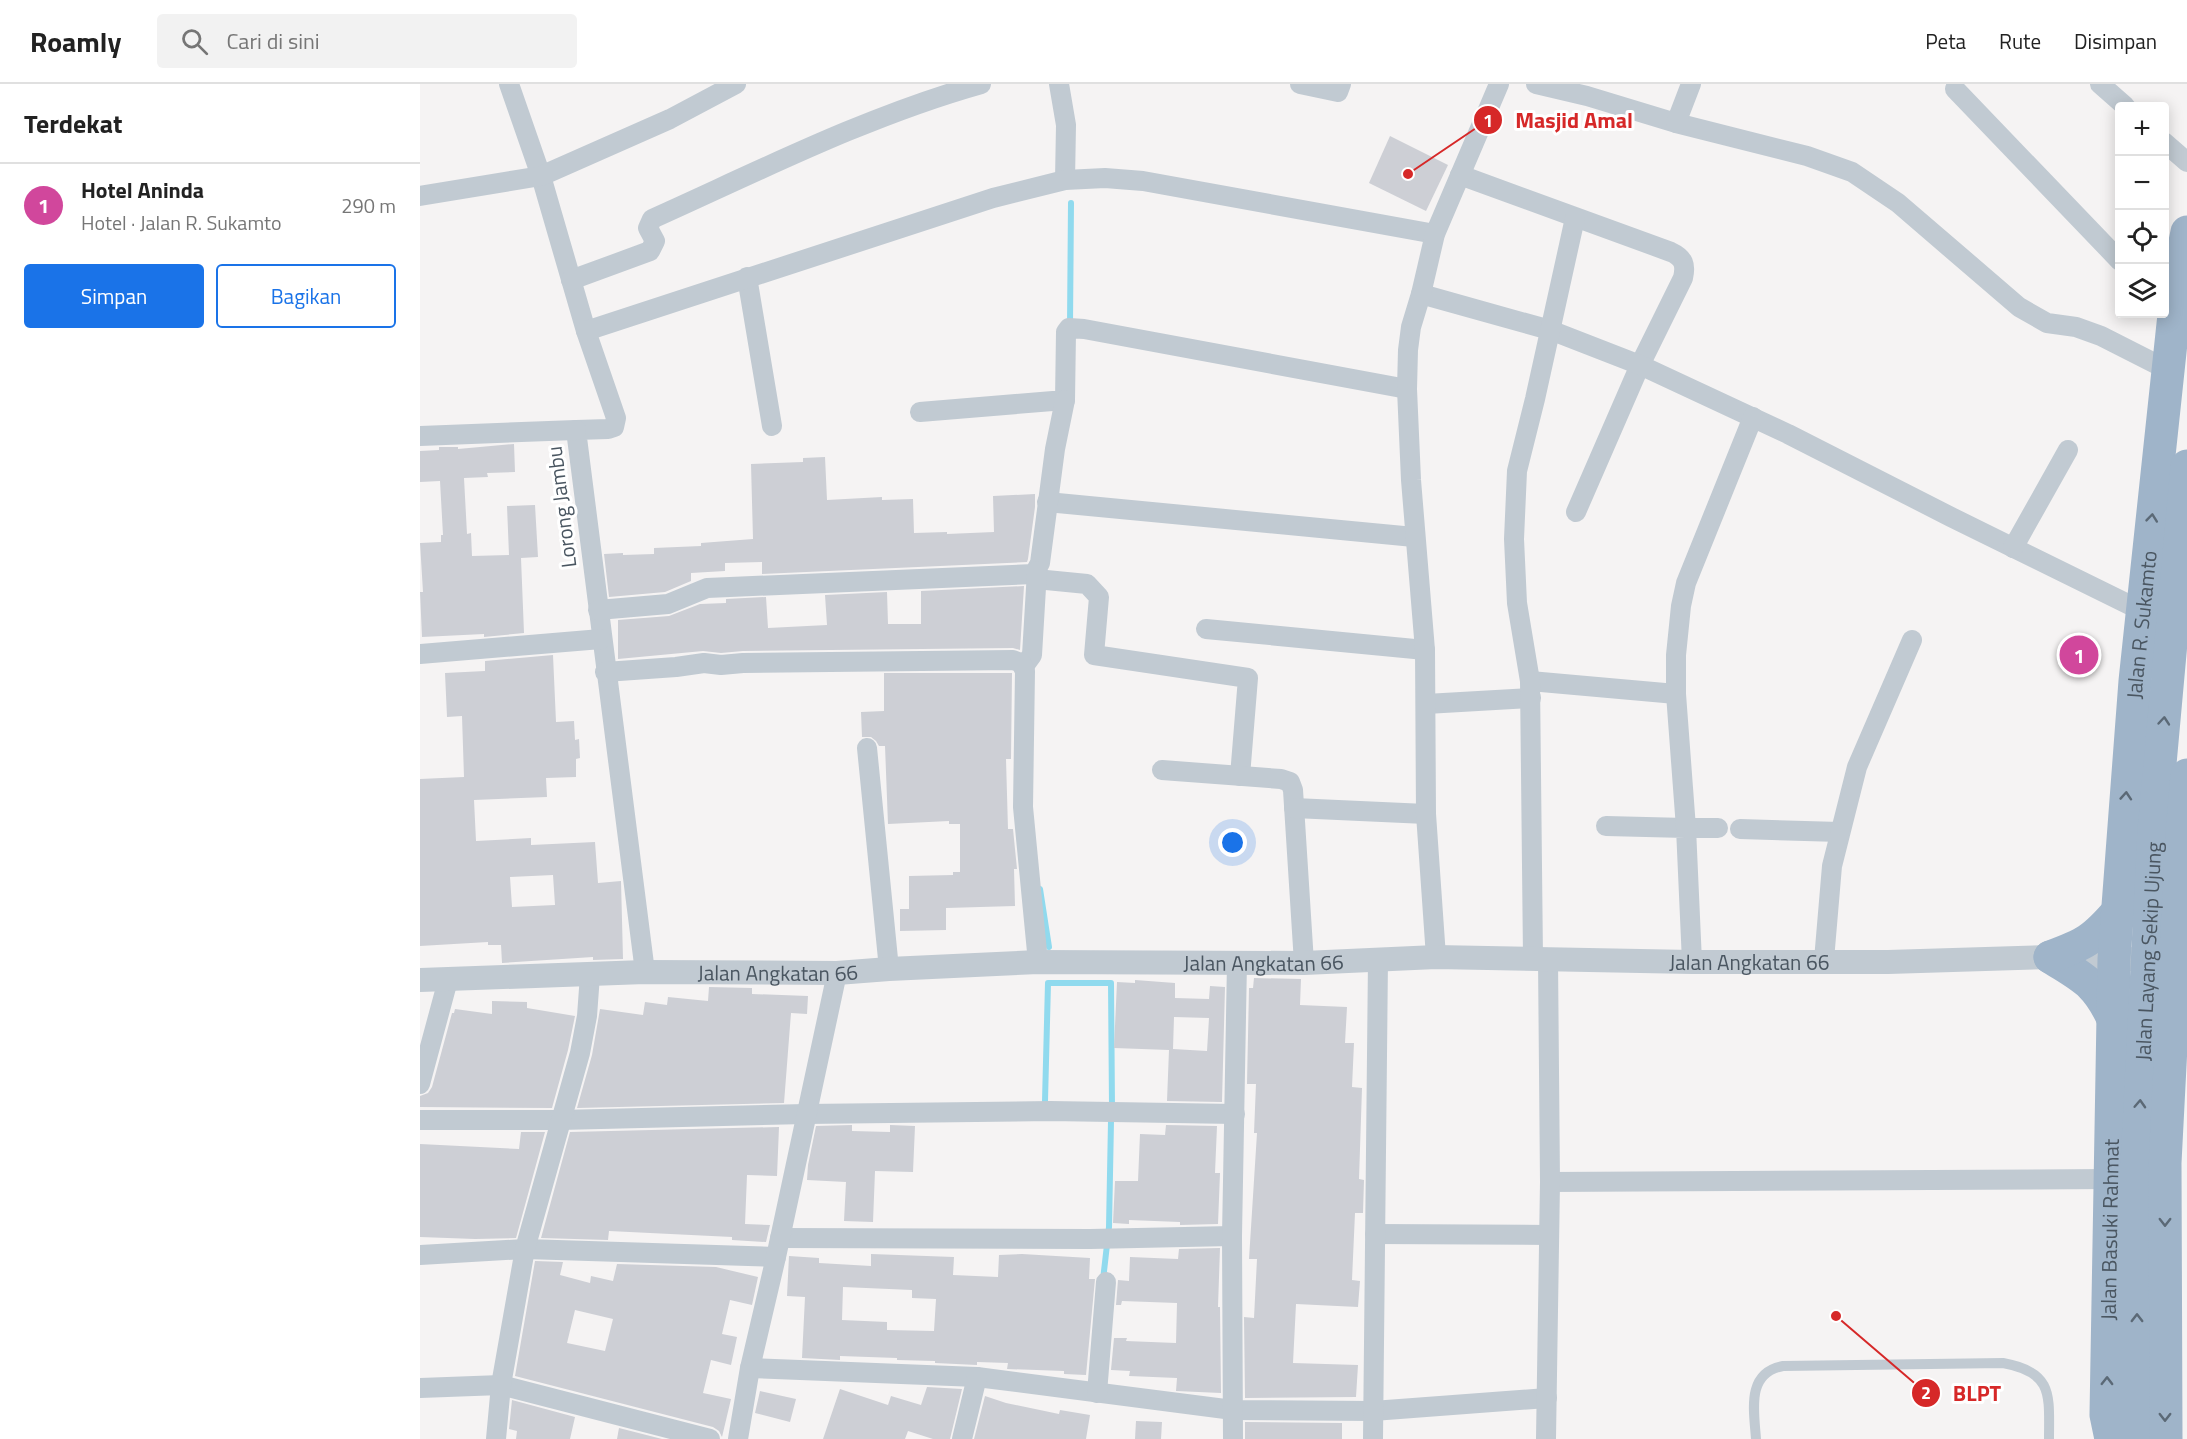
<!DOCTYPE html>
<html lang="id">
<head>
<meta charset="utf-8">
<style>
	:root { --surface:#fff; --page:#f2f2f2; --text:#222; --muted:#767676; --line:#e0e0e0; --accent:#1a73e8 }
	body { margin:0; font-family:"Titillium Web",sans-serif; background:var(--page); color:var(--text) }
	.controls { position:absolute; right:18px; top:18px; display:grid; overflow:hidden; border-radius:6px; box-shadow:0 3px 15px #0003 }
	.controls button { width:54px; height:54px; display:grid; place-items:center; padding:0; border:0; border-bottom:2px solid var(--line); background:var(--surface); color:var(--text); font:30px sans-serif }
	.you { position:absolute; left:813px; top:759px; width:21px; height:21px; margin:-15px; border:4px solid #fff; border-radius:50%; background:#1a73e8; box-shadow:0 0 0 9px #1a73e833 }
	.badge { display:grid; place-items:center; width:39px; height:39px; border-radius:50%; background:var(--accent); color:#fff; font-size:20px; font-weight:700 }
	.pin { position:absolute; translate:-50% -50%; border:3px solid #fff; box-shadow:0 2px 6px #0006 }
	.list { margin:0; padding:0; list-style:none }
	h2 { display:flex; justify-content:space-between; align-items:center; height:78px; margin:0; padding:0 24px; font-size:26px }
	h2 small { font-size:20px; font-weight:400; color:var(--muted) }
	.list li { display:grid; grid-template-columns:39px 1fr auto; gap:18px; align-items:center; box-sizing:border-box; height:84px; padding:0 24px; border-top:2px solid var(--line) }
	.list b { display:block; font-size:22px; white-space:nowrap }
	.list p { margin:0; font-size:20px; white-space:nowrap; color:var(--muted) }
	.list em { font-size:20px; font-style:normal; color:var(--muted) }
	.actions { display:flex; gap:12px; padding:18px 24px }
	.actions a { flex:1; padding:14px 0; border:2px solid var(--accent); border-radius:6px; text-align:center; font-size:21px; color:var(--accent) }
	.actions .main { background:var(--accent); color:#fff }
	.icon { flex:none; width:33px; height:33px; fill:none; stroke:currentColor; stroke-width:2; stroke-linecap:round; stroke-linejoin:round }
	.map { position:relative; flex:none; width:1767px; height:1355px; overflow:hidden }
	header { display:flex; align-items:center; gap:36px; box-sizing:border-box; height:84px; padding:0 30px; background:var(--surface); border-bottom:2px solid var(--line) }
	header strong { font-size:28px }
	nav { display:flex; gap:33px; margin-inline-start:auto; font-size:21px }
	.search { width:420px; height:54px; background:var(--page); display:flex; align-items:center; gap:15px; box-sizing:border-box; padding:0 21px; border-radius:6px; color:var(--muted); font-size:22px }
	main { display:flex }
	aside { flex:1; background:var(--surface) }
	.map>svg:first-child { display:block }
</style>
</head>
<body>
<header>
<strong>Roamly</strong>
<div class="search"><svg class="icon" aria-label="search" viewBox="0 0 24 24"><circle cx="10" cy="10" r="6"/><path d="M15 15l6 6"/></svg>Cari di sini</div>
<nav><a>Peta</a><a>Rute</a><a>Disimpan</a></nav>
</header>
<main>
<aside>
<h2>Terdekat<small></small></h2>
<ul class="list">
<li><span class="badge" style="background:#d1479c">1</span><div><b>Hotel Aninda</b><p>Hotel · Jalan R. Sukamto</p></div><em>290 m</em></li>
</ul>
<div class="actions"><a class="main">Simpan</a><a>Bagikan</a></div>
</aside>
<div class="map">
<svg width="1767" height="1355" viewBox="0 0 1767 1355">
	<rect width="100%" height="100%" fill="#f5f3f3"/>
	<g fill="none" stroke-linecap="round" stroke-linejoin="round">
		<g stroke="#90daee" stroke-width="6">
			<polyline points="650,241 651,119"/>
			<polyline points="620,805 629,863"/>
			<polyline points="625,1017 628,899 691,899 692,1023"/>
			<polyline points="683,1196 689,1143 691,1037"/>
		</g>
	</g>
	<g fill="#cdcfd5" fill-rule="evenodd">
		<polygon points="970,52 1028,81 1006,127 949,99"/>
		<polygon points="94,360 95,388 67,389 68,393 44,394 47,450 51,449 52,472 89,471 87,422 115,421 118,473 101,474 104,549 64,553 64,550 2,553 0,508 3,508 0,459 21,458 21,451 23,451 20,397 0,398 0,367 19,366 19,363 38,363 38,365"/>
		<polygon points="405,373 407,416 462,413 462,416 493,415 494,449 527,448 527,450 574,448 573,412 615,410 615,423 608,475 607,478 342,490 342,478 305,479 305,487 271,489 271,497 245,508 189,513 184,470 203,469 203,471 234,470 234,464 281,462 281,459 333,455 331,380 383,378 383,374"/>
		<polygon points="604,502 600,566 593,564 323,567 301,569 283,567 198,575 198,536 249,532 280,520 306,519 306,515 346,513 348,544 407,541 405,511 467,508 468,540 501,540 501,507"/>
		<path d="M 133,571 L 136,638 L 154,637 L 155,656 L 159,655 L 160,674 L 156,675 L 156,693 L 126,694 L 127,713 L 54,716 L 56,757 L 111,754 L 111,761 L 175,758 L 178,799 L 201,797 L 203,875 L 173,876 L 173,873 L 82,879 L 81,861 L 68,861 L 68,858 L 0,862 L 0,695 L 44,693 L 42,632 L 27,633 L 25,589 L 65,587 L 65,577 ZM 133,791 L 135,821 L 92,823 L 90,793 Z"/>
		<polygon points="464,589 592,589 591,675 586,675 588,745 593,745 597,785 594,785 595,822 526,824 526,846 480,847 480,825 489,825 489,792 533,791 533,788 540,788 540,740 529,740 529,737 468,740 465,662 459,662 456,657 451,653 442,653 441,628 464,627"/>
		<polygon points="834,894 881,895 880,921 927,923 925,959 934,959 932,1003 942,1004 939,1095 944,1096 943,1129 935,1129 932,1196 940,1197 938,1223 876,1220 873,1279 938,1281 936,1313 825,1314 824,1233 834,1234 837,1175 829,1175 837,1049 834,1049 836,1000 827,1000 829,904 833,904"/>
		<path d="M 715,896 L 755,899 L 755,914 L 789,915 L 790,902 L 805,903 L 802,1018 L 747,1017 L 749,966 L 694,964 L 697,898 L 715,899 ZM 754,933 L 789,934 L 787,967 L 753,965 Z"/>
		<polygon points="289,903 332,904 332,910 388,912 387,930 371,929 364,1019 157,1024 172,971 180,925 223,931 225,918 247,921 248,913 288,917"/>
		<polygon points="72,917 107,918 107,924 155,932 148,966 132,1024 0,1023 0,1012 8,1009 12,1003 32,929 34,929 35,925 72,930"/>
		<polygon points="432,1041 432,1047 470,1048 470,1041 495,1042 493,1088 455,1087 453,1138 424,1137 426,1098 387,1096 388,1081 396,1042"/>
		<polygon points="746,1041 797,1042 795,1089 800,1089 798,1140 760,1141 760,1138 709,1136 709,1140 693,1139 695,1097 718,1097 720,1050 745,1051"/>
		<polygon points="359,1043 357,1092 327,1091 325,1140 350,1141 346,1158 312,1156 312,1153 189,1147 188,1156 121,1154 150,1048"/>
		<polygon points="101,1048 125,1048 96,1154 55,1155 0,1153 0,1060 99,1065"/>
		<polygon points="800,1164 798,1223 800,1223 801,1309 756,1307 757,1294 709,1292 710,1287 691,1286 694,1254 707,1254 706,1257 756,1259 757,1219 702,1217 701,1221 696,1221 698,1196 709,1197 710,1173 758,1175 759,1165"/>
		<path d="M 451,1170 L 534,1173 L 533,1191 L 578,1193 L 579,1171 L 602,1170 L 670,1174 L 669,1195 L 675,1195 L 666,1291 L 644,1290 L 644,1287 L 587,1285 L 588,1279 L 557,1278 L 557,1281 L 515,1279 L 515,1277 L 477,1276 L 477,1274 L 420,1272 L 420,1276 L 382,1274 L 385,1213 L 367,1212 L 369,1172 L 399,1174 L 399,1179 L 451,1182 ZM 423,1203 L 492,1206 L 492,1214 L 516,1215 L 514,1247 L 467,1246 L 467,1238 L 422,1236 Z"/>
		<path d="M 115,1177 L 143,1178 L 140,1191 L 170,1199 L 171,1192 L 193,1197 L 197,1180 L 296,1183 L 338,1193 L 332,1221 L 310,1216 L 302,1250 L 317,1253 L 311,1281 L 291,1276 L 283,1309 L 311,1315 L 302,1353 L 299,1347 L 293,1343 L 95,1292 ZM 155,1226 L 193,1235 L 185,1267 L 147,1259 Z"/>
		<polygon points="507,1303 542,1305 530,1355 513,1355 488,1347 485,1355 403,1355 420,1305 468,1321 471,1312 501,1321"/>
		<polygon points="340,1307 376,1315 370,1338 335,1329"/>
		<polygon points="565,1312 586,1319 639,1330 640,1326 670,1331 666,1355 554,1355"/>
		<polygon points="92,1316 155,1333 150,1355 96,1355 97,1347 89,1345"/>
		<polygon points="716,1337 742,1338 741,1355 715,1355"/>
		<polygon points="825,1338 922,1339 922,1355 825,1355"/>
		<polygon points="199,1344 242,1355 197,1355"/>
	</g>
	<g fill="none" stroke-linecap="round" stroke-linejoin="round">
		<path stroke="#c1cad2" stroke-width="10" d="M 1336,1355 C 1334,1326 1326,1289 1363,1282 L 1583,1279 C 1634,1288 1629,1312 1629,1355"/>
		<g stroke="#c1cad2" stroke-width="20">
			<polyline points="89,0 121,92 166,247 196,334 194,343 188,345 156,346 225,888"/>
			<polyline points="639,0 646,41 645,96"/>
			<polyline points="880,0 918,8 921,0"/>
			<polyline points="1116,0 1167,12 1256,39 1387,72 1432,88 1478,119 1599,223 1627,239 1656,243 1681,252 1748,286"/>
			<polyline points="1680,0 1705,22"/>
			<polyline points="1535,5 1700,177"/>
			<polyline points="1256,39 1271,0"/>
			<polyline points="1744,58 1767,78"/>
			<path d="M 1040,91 L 1251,168 C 1264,174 1266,181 1263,194 L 1220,281 L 1156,428"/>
			<polyline points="0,112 121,92 250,35 316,0"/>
			<polyline points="327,193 352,342"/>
			<path d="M 151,196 L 230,167 L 235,157 L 228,144 L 232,135 C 339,87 447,32 561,0"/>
			<polyline points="1001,210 1130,246 1220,281 1368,350 1531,433 1722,527"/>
			<polyline points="166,247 573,114 645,96 685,94 723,97 1015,150"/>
			<polyline points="500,328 645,316 646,248 649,244 664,245 987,305"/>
			<polyline points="0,352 156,346"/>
			<polyline points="627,418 994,453"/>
			<polyline points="1593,464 1648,366"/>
			<polyline points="616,495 667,500 679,513 674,571 828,594 820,692"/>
			<polyline points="178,526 248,520 287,504 614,490 620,479 635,365 645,316"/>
			<polyline points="786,545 1005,566"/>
			<polyline points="0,570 181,555"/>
			<polyline points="604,582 612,571 617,487"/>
			<polyline points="185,588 256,583 284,579 301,581 323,579 593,576 601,579 605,587 603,723 618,878"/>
			<polyline points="1110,597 1256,610"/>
			<polyline points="1006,620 1111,614"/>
			<polyline points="447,664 469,885"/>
			<polyline points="742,686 861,695 870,698 873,706 884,879"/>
			<polyline points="874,724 1006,730"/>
			<polyline points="1186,742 1266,744 1272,878"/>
			<polyline points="1298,744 1266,744 1256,610 1256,571 1261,522 1266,499 1333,333"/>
			<polyline points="1320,745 1420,748"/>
			<polyline points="1016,873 1006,730 1005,566 991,396 987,305 988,266 991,243 1001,210 1015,150 1079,0"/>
			<polyline points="1113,874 1110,597 1097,519 1094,455 1097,387 1115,315 1155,134"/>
			<polyline points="1404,876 1412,782 1437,683 1492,556"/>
			<polyline points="0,1000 28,896"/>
			<polyline points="0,1036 140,1036 386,1030 630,1027 815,1030"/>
			<polyline points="1130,1098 1690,1095"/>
			<polyline points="955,1150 1129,1151"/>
			<polyline points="360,1154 670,1155 812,1152"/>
			<polyline points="0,1171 105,1165 356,1173"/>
			<polyline points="330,1284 557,1293 813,1326 953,1327 1127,1314"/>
			<polyline points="0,1304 81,1301 290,1355"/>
			<polyline points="677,1309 686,1198"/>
			<polyline points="76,1355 81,1301 105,1165 160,969 167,932 170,891"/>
			<polyline points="318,1355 330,1284 356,1173 417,889"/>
			<polyline points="542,1355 557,1293"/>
			<polyline points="813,1355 812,1152 817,878"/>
			<polyline points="953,1355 958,875"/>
			<polyline points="1126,1355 1130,1098 1128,875"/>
		</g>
		<path stroke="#c1cad2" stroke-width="24" id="s1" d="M 0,896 L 225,888 L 417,889 L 469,885 L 618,878 L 884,879 L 1016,873 L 1272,878 L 1468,878 L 1630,873 L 1710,875"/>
		<g stroke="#9fb4c9" stroke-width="33">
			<path d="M 1630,873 C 1663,894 1676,898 1693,935"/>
			<path d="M 1630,873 C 1665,860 1673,856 1698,827"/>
			<path id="s2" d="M 1691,1355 L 1686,1331 L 1694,875 L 1715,597 L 1758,193 L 1767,148"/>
			<path id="s3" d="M 1717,1355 L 1717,1079 L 1734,746 L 1767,382"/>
			<polyline points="1746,1355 1745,1079 1762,748 1767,691"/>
		</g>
	</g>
	<defs><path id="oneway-chevron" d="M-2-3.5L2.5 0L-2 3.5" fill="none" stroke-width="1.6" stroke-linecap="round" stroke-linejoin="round" transform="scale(1.5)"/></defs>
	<g stroke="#5b6976">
		<use href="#oneway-chevron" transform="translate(1732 434) rotate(-84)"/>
		<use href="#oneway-chevron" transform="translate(1744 637) rotate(-85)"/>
		<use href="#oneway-chevron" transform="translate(1706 712) rotate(-86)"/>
		<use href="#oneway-chevron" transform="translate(1720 1020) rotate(-87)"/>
		<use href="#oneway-chevron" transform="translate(1745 1138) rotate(90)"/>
		<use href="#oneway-chevron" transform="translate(1717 1234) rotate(-90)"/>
		<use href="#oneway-chevron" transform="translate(1687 1297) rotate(-89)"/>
		<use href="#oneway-chevron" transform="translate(1745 1333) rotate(90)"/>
	</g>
	<g text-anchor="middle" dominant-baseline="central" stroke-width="6" stroke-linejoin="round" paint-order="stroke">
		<g font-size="21" fill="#4a5661" stroke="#fff">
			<text transform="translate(141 423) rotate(-97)">Lorong Jambu</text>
			<text stroke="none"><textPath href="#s2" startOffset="816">Jalan R. Sukamto</textPath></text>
			<text stroke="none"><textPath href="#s3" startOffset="488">Jalan Layang Sekip Ujung</textPath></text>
			<text stroke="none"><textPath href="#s1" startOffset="844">Jalan Angkatan 66</textPath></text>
			<text stroke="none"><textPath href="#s1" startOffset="1330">Jalan Angkatan 66</textPath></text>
			<text stroke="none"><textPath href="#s1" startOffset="358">Jalan Angkatan 66</textPath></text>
			<text stroke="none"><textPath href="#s2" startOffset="210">Jalan Basuki Rahmat</textPath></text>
		</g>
	</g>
	<path fill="none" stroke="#d62828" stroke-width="2" d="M988 90L1068 36M1416 1232L1506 1309"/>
	<g fill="#d62828" stroke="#fff" stroke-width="2">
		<circle cx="988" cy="90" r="6"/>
		<circle cx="1416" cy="1232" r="6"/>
		<circle cx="1068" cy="36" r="15"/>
		<circle cx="1506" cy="1309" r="15"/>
	</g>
	<g font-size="18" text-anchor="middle" font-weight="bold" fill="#fff">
		<text x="1068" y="43">1</text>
		<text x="1506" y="1315">2</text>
	</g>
	<g font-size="22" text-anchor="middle" font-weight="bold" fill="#d62828" stroke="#fff" stroke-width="6" stroke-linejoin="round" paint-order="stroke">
		<text x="1154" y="44">Masjid Amal</text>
		<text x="1557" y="1317">BLPT</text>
	</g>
</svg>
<div class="controls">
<button>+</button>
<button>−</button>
<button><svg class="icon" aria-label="locate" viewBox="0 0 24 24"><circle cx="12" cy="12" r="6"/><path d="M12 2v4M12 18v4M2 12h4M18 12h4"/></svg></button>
<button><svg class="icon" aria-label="layers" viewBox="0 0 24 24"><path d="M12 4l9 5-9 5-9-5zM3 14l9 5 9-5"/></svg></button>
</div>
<div class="you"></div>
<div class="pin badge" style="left:1659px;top:571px;background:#d1479c">1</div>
</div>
</main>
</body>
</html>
